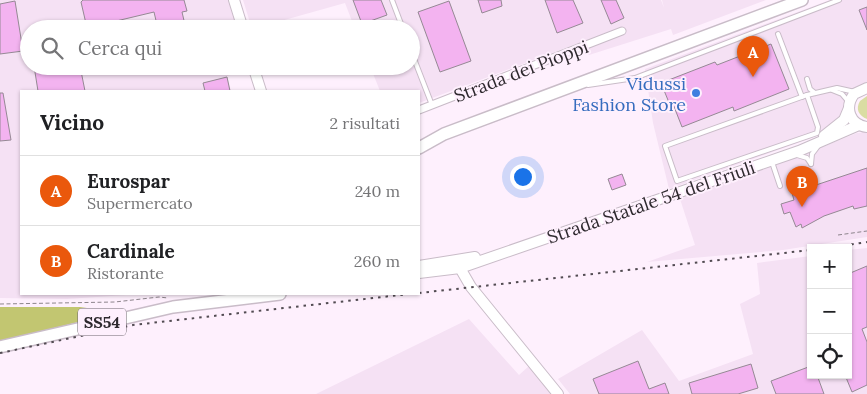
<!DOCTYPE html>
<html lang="it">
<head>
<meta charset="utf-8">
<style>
	:root { --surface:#fff; --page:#f2f2f2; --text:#202124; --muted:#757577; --line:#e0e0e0; --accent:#ea580c }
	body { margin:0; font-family:Lora,serif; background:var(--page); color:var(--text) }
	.controls { position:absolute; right:15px; bottom:15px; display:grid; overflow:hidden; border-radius:0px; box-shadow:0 1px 4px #0004 }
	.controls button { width:45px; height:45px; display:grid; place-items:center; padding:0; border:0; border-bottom:1px solid var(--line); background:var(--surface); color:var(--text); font:25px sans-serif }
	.you { position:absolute; left:522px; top:176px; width:18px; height:18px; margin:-12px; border:4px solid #fff; border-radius:50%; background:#1a73e8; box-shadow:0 0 0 8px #1a73e833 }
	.badge { display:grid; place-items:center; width:32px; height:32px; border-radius:50%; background:var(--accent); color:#fff; font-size:16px; font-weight:700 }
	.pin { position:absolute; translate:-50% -41px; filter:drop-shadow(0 1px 2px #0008) }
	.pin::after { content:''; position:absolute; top:26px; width:18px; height:15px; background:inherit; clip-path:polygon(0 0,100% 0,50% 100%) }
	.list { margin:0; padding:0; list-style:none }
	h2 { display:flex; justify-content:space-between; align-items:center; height:65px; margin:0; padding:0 20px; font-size:21px }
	h2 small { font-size:16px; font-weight:400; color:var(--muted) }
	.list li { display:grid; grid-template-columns:32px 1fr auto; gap:15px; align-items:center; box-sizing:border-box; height:70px; padding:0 20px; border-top:1px solid var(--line) }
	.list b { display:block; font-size:19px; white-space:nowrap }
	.list p { margin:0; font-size:16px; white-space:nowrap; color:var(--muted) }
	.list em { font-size:16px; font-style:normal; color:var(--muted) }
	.icon { flex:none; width:28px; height:28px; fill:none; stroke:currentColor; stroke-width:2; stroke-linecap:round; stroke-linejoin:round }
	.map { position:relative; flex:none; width:867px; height:394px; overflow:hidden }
	.search { position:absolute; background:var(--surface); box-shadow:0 1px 4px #0004; left:20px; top:20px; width:400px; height:55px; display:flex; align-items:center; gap:12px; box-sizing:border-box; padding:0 18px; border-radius:28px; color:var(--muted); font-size:19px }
	.panel { position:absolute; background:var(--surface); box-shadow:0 1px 4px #0004; left:20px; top:90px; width:400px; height:205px; border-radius:0px }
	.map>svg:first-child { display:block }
</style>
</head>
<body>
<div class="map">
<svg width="867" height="394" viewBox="0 0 867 394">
	<rect width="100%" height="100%" fill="#fef0fd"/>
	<g fill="#f5e1f4">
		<polygon points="0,0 229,0 237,29 29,29 29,66 248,66 246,71 227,76 231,91 21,91 21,294 141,294 67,299 0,298"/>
		<polygon points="243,0 661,0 664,8 662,0 766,0 673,35 671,29 589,55 576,44 419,103 419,91 380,91 370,66 411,66 411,29 355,29 345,3 252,29"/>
		<polygon points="830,0 867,0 867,84 844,114 824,132 812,138 669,189 653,123 645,69"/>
		<polygon points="867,132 867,237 783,250 647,262 695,245 680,199 807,153 857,133"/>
		<polygon points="867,248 867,394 570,394 558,379 642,330 679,381 753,354 740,304 760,294 757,263 811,256 811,375 848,375 848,250"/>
		<polygon points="469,319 519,375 530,365 553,394 316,394"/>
	</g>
	<path fill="#dadda3" d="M 867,96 L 867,119 C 859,116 855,109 860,101 Z"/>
	<polygon fill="#c2c671" points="0,307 80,307 94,309 104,316 0,341"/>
	<g fill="#f3b3f0" stroke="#958994">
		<polygon points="83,0 184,0 187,11 182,12 186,29 158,29 154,12 87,28 81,2"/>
		<polygon points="353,0 381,0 387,15 362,24"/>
		<polygon points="478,0 501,0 502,6 482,13"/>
		<polygon points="545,0 573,0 583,23 557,33"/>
		<polygon points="601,0 616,0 624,18 611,24"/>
		<polygon points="15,1 23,51 0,54 0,4"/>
		<polygon points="449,1 471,61 440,72 418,12"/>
		<polygon points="867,7 867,30 859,10"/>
		<polygon points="771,44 789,89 734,111 733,107 682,127 673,104 670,105 661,83 715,62 717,65"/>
		<polygon points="34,66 80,66 85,91 38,91"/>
		<polygon points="227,77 230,91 205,91 203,83"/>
		<polygon points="0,93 3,93 11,140 0,141"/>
		<polygon points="867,168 867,206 854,209 853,206 824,216 802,228 801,224 796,227 790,212 784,214 781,204 794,200 792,193"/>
		<polygon points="622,174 626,185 612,190 608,179"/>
		<polygon points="867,266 867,327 862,329 867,342 867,385 852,392 845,375 848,375 848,274"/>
		<polygon points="638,361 649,389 665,383 669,394 599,394 593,379"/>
		<polygon points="751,364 758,388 738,394 692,394 689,383"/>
		<polygon points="811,366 811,375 817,375 824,394 776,394 771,381"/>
	</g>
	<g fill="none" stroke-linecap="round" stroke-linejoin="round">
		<g stroke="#c9bcc8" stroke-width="6">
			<g id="lane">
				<polyline points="392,0 403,29"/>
				<polyline points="778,34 802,97"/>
				<polyline points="411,51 432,105"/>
				<polyline points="807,79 810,89 815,93"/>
				<polyline points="588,85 635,78 839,0"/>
				<polyline points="832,90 842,94 848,101"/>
				<polygon points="807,95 818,127 817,133 677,181 665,146"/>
				<polyline points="807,95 837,88 855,92"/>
				<polyline points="797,155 807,158 811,164"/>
				<polyline points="772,162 780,186"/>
				<polyline points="811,164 812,154 818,146"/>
			</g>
		</g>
		<g stroke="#c9bcc8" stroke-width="9">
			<polyline id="street" points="419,110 622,31"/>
		</g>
		<g stroke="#c9bcc8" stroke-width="12">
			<g id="secondary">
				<polyline points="234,0 243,29"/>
				<polyline points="253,66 261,91"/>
				<path d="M 867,88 L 854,94 C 844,108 850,125 867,127"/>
				<polyline points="824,136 844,120 849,108"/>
				<polyline points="419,266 475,257"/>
				<polyline points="460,268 471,287 558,394"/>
				<polyline points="419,273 460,268 799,151 859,125"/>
			</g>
		</g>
		<g stroke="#c9bcc8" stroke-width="14">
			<g id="primary">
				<polyline points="419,148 444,134 802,0"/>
				<polyline points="0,347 173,307 280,294"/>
			</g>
		</g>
		<g stroke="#8d848c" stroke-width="1" stroke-dasharray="4 2.5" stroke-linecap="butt">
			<polyline points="838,235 867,231"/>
			<polyline points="0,304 115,302 159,297 168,298"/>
		</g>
		<use href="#lane" stroke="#fff" stroke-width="4"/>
		<use href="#street" stroke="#fff" stroke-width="7"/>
		<use href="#secondary" stroke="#fff" stroke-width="10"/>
		<use href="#primary" stroke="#fff" stroke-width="11"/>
		<g stroke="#524b52" stroke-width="2" stroke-dasharray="2.5 5" stroke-linecap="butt">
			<polyline points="829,248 867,242"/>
			<polyline points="419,293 811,250"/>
			<polyline points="0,353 133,325 409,294"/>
		</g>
	</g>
	<circle fill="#3f7fe0" stroke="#fef0fd" stroke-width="2" cx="696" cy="93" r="5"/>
	<g text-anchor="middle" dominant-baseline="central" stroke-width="4" stroke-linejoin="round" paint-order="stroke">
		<rect fill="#fef0fd" stroke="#6c656c" stroke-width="1" x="78" y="308.5" width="48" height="27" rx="4"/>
		<g font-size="16" font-weight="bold" fill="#2e292e">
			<text x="102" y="322">SS54</text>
		</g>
		<g font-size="18" fill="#2e292e" stroke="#fef0fd">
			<text transform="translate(521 71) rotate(-21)">Strada dei Pioppi</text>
			<text transform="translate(651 202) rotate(-19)">Strada Statale 54 del Friuli</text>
		</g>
		<g font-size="18" fill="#366cbe" stroke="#fef0fd" text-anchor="end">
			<text x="686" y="83">Vidussi<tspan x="686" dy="21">Fashion Store</tspan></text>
		</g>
	</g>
</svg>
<div class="controls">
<button>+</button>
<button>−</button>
<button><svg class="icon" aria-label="locate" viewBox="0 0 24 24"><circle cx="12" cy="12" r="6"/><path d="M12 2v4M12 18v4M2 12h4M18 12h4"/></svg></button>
</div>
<div class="you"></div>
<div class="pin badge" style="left:753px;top:77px">A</div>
<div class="pin badge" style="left:802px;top:207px">B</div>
<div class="search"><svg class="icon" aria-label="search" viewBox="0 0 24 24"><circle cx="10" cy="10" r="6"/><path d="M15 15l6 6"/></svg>Cerca qui</div>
<section class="panel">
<h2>Vicino<small>2 risultati</small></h2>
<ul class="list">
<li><span class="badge">A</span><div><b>Eurospar</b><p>Supermercato</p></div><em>240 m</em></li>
<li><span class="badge">B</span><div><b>Cardinale</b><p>Ristorante</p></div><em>260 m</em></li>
</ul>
</section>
</div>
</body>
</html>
